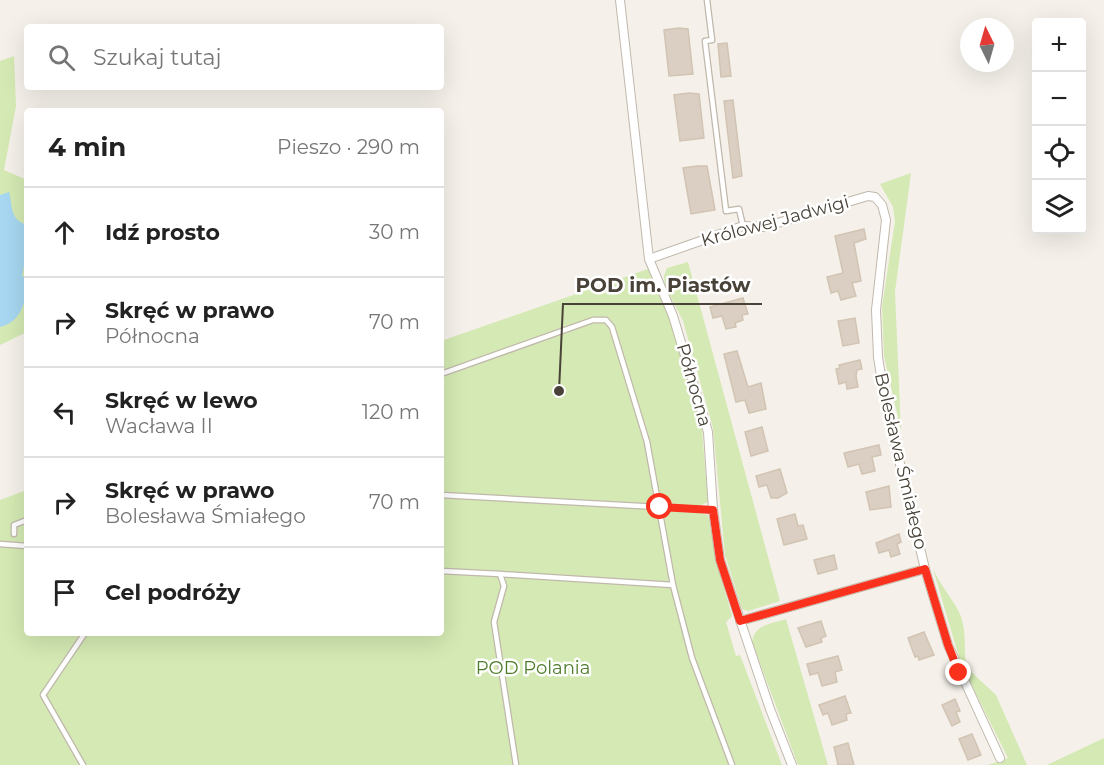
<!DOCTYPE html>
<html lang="pl">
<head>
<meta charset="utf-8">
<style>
	:root { --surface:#fff; --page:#f6f6f6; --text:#222; --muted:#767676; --line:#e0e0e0 }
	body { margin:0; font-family:Montserrat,sans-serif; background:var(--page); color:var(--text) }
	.controls { position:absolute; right:18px; top:18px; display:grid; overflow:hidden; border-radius:6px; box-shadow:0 6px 24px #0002 }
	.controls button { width:54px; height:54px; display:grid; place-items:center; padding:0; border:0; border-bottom:2px solid var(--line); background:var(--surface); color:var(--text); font:30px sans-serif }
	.compass { position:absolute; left:960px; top:18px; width:54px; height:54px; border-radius:50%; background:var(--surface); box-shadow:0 6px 24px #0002; rotate:355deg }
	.stop { position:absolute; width:18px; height:18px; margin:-14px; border:4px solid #fa311c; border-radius:50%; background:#fff }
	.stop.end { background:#fa311c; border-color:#fff; box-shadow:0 2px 6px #0008 }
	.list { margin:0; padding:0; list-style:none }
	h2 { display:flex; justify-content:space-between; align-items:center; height:78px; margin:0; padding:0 24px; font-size:26px }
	h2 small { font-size:20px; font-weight:400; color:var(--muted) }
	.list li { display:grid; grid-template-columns:39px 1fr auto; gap:18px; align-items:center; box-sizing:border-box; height:90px; padding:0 24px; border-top:2px solid var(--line) }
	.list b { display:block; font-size:22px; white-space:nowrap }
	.list p { margin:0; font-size:20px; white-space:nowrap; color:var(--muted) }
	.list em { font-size:20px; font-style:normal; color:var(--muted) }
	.icon { flex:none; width:33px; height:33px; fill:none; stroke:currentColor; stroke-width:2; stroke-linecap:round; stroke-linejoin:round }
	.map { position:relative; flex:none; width:1104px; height:765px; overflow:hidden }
	.search { position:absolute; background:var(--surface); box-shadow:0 6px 24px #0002; left:24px; top:24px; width:420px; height:66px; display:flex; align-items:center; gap:15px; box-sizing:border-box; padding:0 21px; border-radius:6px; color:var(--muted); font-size:22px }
	.panel { position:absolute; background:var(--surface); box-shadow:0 6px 24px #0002; left:24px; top:108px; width:420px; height:528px; border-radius:6px }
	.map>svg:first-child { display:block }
</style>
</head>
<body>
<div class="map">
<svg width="1104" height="765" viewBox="0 0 1104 765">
	<rect width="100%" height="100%" fill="#f5f1ea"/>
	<g fill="#d4e9b3">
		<polygon points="14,56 16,106 4,170 27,180 27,332 0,345 0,61"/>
		<polygon points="911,173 895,292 901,431 884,356 882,307 895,221 893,207 880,184"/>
		<polygon points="688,262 780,601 748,611 742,609 725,555 713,428 683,321 665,286 664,276 667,268"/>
		<polygon points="648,269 672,323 698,411 702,430 708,502 701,505 703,514 708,515 717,563 732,616 726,622 736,656 740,655 782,765 0,765 0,500 27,490 27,633 441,633 441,341"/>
		<path d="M 933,569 C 940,584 950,596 958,610 C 967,626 964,649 966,667 L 996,695 L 1027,765 L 988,765 L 1008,758 L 961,664 Z"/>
		<path d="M 786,619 L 828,765 L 798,765 L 752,642 C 755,624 771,624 786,619 Z"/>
		<polygon points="1104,738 1104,765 1047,765"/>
	</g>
	<path fill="#a7d7f1" d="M 9,192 C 13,206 9,219 27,225 L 27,250 L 22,276 L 27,278 C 27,297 23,322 0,327 L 0,195 Z"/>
	<g fill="#dacfc2" stroke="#d2c4b3" stroke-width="1.5">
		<polygon points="679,28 688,29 693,74 669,76 664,30"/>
		<polygon points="727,43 731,76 721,77 718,44"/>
		<polygon points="689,93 699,94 704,138 680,141 674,95"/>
		<polygon points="733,100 742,176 733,178 724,101"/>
		<polygon points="697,166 707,166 715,210 691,214 683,168"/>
		<polygon points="864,229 866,239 854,243 861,281 852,283 856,296 841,300 838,291 831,293 827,277 843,273 835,236"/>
		<polygon points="743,298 748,314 742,315 743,320 735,323 736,327 726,329 722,316 713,318 710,307"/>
		<polygon points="855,318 859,343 843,346 838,321"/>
		<polygon points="737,351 748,387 761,383 766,409 749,413 745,400 736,402 724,354"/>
		<polygon points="860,360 862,369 857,370 856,376 858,387 847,389 846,382 839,384 836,369 840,368 839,365"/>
		<polygon points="762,427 768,451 751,456 745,432"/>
		<polygon points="879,445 881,455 872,457 875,471 862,474 859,464 848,467 844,453"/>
		<polygon points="780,469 787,493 778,498 771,498 767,485 759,487 756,476"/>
		<polygon points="889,486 891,507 870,510 866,492"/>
		<polygon points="795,514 798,526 803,525 807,539 784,545 777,519"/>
		<polygon points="899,534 901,542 897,544 900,554 891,557 889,550 879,553 876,543"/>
		<polygon points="834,555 837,569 818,574 814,560"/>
		<polygon points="821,621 826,636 821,638 822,642 806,647 798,628"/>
		<polygon points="924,632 934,655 919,660 918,656 915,657 908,638"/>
		<polygon points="838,656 842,670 835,672 837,682 822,686 818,673 810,675 807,664"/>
		<polygon points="845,696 851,713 846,714 847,720 832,725 828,713 823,715 819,705"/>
		<polygon points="955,699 960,711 956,712 960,722 952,726 942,705"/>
		<polygon points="972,734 981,755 968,760 959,739"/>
		<polygon points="848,743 854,765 838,765 834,747"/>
	</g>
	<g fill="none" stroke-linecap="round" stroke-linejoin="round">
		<g stroke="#c1b8ac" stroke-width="7">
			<g id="service">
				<polyline points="707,0 712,40 705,41 726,211 739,209 743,226"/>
				<polyline points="441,374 593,320 606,320 612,327 647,442 673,585"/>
				<polyline points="441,495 713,510"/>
				<polyline points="14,534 14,525 27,520"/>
				<polyline points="0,544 27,546"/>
				<polyline points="441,571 500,574 504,586 494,622 516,765"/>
				<polyline points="500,574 673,585 692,658 732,765"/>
				<polyline points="83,765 43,695 85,633"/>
			</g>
		</g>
		<g stroke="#c1b8ac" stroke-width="10">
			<g id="minor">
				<polyline points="620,0 649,259 673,316 708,432 713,510 720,560 770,709 792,765"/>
				<polyline points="649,259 743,226 764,227 868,196 875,197 882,205 886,220 876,310 878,357 885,401 925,569 948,645 1000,758"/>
				<polyline points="740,621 925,569"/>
			</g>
		</g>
		<use href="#service" stroke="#fff" stroke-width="4.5"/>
		<use href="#minor" stroke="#fff" stroke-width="8"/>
	</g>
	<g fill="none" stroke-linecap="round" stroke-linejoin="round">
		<polyline stroke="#fa311c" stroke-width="8" points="660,507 713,510 720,560 740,621 925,569 948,645 959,673"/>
	</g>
	<g text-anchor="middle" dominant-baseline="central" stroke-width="5" stroke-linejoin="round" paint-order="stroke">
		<g font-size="18" fill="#494238" stroke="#fff">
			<text transform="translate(775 221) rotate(-15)">Królowej Jadwigi</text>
			<text transform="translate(694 385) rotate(74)">Północna</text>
			<text transform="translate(901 461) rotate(77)">Bolesława Śmiałego</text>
		</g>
		<g font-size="18" fill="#4e7c2a" stroke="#fff">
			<text x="533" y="668">POD Polania</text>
		</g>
	</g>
	<path fill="none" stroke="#494238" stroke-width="2" d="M559 391L563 304H762"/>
	<circle fill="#494238" stroke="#fff" stroke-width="2" cx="559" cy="391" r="6"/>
	<g font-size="20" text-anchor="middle" font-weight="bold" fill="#494238" stroke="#fff" stroke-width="5" stroke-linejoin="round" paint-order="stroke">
		<text x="663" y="292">POD im. Piastów</text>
	</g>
</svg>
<div class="controls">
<button>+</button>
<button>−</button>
<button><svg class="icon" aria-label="locate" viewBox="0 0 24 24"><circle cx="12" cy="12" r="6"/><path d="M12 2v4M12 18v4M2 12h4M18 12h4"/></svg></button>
<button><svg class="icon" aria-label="layers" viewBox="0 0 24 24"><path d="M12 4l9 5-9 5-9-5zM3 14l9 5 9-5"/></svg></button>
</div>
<svg class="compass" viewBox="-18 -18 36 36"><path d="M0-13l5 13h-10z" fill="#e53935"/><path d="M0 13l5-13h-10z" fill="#767676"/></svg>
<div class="stop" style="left:660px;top:507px"></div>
<div class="stop end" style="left:959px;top:673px"></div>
<div class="search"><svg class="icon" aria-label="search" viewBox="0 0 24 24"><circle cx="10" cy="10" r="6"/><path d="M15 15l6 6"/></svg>Szukaj tutaj</div>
<section class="panel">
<h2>4 min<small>Pieszo · 290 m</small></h2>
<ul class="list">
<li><svg class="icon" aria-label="ahead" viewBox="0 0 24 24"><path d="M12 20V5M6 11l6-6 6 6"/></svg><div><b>Idź prosto</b></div><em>30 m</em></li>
<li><svg class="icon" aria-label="right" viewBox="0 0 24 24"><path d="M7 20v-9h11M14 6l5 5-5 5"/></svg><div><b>Skręć w prawo</b><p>Północna</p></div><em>70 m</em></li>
<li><svg class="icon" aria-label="left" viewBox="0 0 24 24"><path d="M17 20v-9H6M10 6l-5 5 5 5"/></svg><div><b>Skręć w lewo</b><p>Wacława II</p></div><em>120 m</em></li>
<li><svg class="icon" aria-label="right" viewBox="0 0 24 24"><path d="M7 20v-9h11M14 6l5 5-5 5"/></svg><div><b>Skręć w prawo</b><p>Bolesława Śmiałego</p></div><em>70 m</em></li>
<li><svg class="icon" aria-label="arrive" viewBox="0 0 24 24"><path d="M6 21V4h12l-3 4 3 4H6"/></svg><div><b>Cel podróży</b></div></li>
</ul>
</section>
</div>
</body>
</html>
